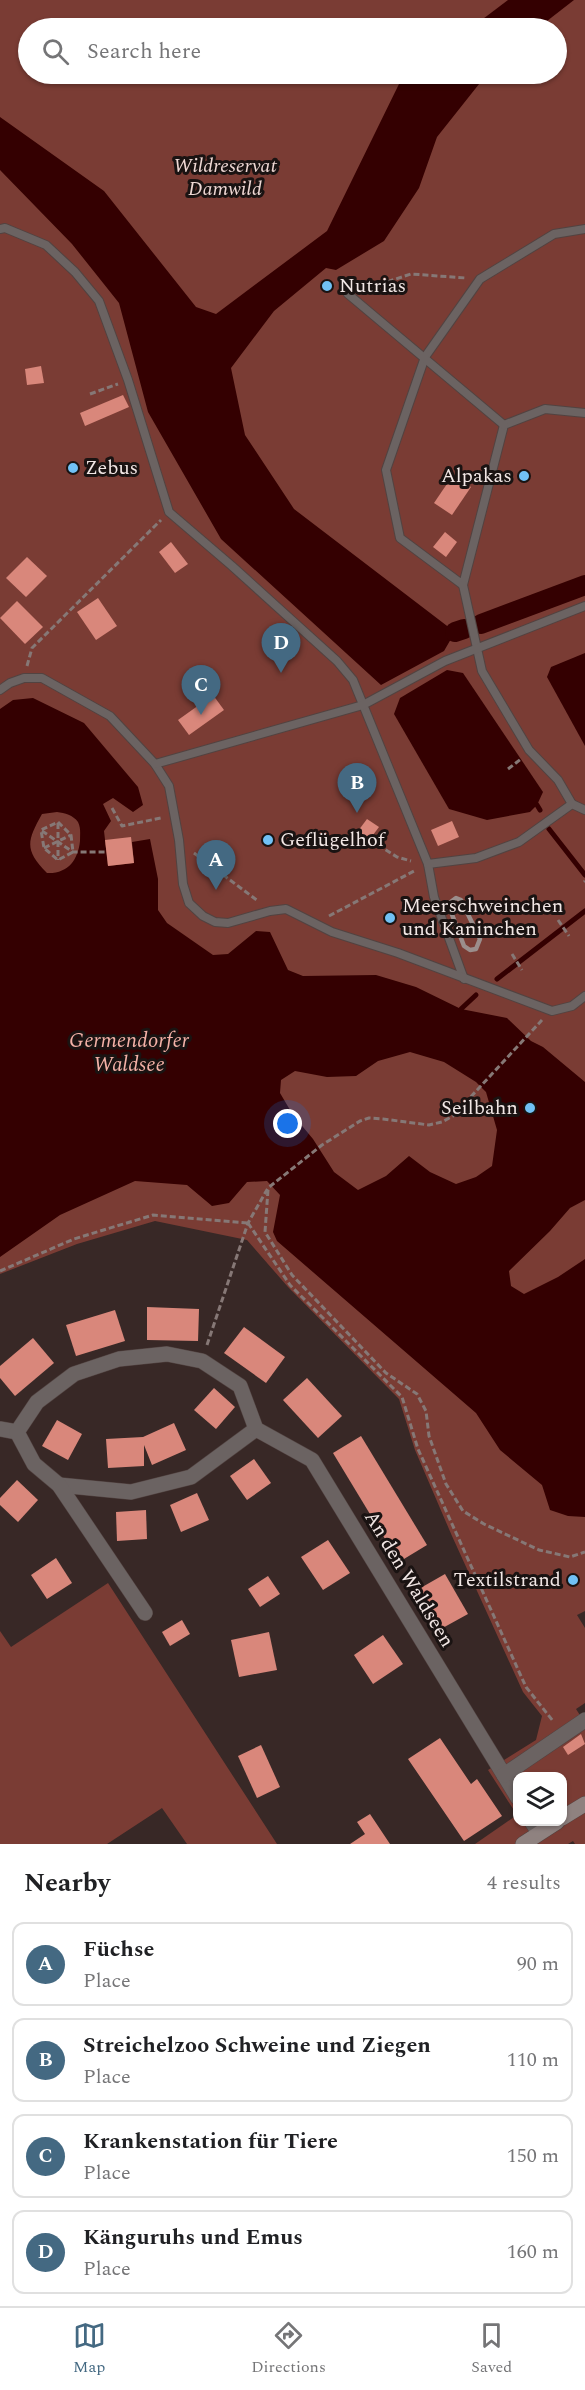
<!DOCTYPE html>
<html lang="en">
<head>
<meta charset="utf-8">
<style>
	:root { --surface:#fff; --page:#f2f2f2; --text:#202124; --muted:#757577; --line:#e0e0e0; --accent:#446982 }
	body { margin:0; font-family:Spectral,serif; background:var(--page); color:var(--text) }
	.controls { position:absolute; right:18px; bottom:18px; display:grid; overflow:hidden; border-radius:12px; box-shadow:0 2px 4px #0004 }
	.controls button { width:54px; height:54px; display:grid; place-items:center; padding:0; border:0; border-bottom:2px solid var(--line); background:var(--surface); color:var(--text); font:30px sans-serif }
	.you { position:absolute; left:288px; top:1124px; width:21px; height:21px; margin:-15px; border:4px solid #fff; border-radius:50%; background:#1a73e8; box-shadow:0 0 0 9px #1a73e833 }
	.badge { display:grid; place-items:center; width:39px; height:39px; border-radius:50%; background:var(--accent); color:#fff; font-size:20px; font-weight:700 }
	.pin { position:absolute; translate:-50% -50px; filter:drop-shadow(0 2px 3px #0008) }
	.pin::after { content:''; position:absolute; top:32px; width:21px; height:18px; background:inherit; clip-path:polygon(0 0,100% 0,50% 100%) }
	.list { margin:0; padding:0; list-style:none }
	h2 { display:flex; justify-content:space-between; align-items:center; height:78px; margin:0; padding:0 24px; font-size:26px }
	h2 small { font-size:20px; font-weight:400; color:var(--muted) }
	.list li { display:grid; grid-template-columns:39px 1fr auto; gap:18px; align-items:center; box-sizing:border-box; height:84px; margin:0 12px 12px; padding:0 12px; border:2px solid var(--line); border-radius:12px }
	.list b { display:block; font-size:22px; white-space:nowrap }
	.list p { margin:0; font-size:20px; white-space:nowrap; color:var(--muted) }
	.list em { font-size:20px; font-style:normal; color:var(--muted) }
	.icon { flex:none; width:33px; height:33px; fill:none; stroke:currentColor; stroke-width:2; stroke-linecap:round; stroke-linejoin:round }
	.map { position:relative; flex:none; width:585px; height:1844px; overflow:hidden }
	.search { position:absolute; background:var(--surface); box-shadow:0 2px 4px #0004; left:18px; right:18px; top:18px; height:66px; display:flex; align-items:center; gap:15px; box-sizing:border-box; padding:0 21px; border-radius:33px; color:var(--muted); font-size:22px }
	.sheet { height:462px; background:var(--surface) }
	nav { display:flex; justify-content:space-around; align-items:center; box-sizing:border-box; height:84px; border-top:2px solid var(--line); background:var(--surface); font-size:16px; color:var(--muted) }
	nav a { display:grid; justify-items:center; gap:3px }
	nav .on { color:var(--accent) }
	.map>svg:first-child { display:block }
</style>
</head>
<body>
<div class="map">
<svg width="585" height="1844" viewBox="0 0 585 1844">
	<rect width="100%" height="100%" fill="#382826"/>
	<g fill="#7a3c34" fill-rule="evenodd">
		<path d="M 0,0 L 585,0 L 585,1611 L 577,1615 L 585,1628 L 585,1703 L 576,1709 L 585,1723 L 585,1844 L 575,1844 L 573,1841 L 568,1844 L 475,1844 L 517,1815 L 488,1770 L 536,1740 L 542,1716 L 523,1692 L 452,1536 L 415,1450 L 399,1399 L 288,1287 L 247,1240 L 155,1221 L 77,1244 L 0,1274 ZM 28,28 L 556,28 L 556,74 L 28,74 ZM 518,1776 L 562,1776 L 562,1822 L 518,1822 Z"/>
		<polygon points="108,1583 277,1844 187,1844 162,1808 107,1844 0,1844 0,1631 11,1647"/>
	</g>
	<g fill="#340001" fill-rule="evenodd">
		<polygon points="508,0 574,0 538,28 471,28"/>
		<polygon points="413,74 487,74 437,137 419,188 384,241 336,270 326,268 274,311 231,368 245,435 294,509 455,632 444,651 381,685 221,539 148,412 119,303 72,244 0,170 0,117 104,191 196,307 216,314 327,231 399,84"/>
		<polygon points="585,653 585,746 547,677 551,667"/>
		<polygon points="447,670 463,673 543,792 537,805 530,812 487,820 449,809 394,714 400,698"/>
		<path d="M 33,698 L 84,723 L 138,787 L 143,805 L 133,812 L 113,798 L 103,804 L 111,821 L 104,831 L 108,866 L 134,863 L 132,842 L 150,839 L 158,879 L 158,910 L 167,923 L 213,955 L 228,954 L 256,931 L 270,932 L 288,970 L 303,976 L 376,975 L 416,987 L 461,1009 L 507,1018 L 531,1041 L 543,1047 L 585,1082 L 585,1200 L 570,1208 L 550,1231 L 509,1271 L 511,1286 L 524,1294 L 558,1277 L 585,1259 L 585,1517 L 568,1516 L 550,1510 L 542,1485 L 500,1450 L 476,1413 L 277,1241 L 273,1232 L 280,1195 L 267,1181 L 247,1182 L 229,1203 L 212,1206 L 187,1185 L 135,1181 L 60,1215 L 0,1257 L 0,709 L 13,700 ZM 57,812 C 65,813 73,815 78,822 C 81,828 80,834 80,841 C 78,860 68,874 47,873 C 24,850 27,841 42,814 ZM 410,1052 L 444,1062 L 476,1082 L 486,1092 L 497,1130 L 492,1166 L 476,1177 L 456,1184 L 430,1172 L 409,1156 L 386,1176 L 358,1190 L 334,1172 L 313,1139 L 293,1115 L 280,1093 L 281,1080 L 295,1071 L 327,1077 L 356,1076 L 378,1061 Z"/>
	</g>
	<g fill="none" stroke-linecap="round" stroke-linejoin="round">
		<g stroke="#340001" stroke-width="5">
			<polyline points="537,805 540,810"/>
			<polyline points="549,829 585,875"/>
			<polyline points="497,979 585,911"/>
			<polyline points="461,1009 476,995"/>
		</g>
		<g stroke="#340001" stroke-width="20">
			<polyline points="481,624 585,585"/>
			<polyline points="455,632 464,629"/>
		</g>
	</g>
	<g fill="#d9877b">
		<polygon points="41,366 44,383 27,385 25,369"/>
		<polygon points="123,395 129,407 85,426 80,413"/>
		<polygon points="453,475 471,487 452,515 434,503"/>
		<polygon points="445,532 457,542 446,557 433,547"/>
		<polygon points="171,542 188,564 175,573 159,552"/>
		<polygon points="27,557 47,576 26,597 6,578"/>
		<polygon points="98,598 117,626 96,640 77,612"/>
		<polygon points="17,601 43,627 25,644 0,618"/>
		<polygon points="213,695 224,710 189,735 178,720"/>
		<polygon points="367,819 379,827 367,843 355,835"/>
		<polygon points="452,821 459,837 438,846 431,830"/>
		<polygon points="131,837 134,863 108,866 105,840"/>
		<polygon points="147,1307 199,1309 198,1341 147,1340"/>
		<polygon points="115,1310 125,1341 76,1356 66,1325"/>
		<polygon points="244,1327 285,1357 266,1383 224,1353"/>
		<polygon points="33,1338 54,1363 15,1396 0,1378 0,1366"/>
		<polygon points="307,1378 342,1416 318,1438 283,1400"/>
		<polygon points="214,1388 235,1407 216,1429 194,1410"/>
		<polygon points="57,1420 82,1434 68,1460 42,1446"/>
		<polygon points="174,1423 186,1450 152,1465 144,1445 144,1466 108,1468 106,1439 143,1437"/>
		<polygon points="361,1436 427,1545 399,1562 333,1453"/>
		<polygon points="254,1459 271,1483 247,1500 230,1476"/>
		<polygon points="17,1480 38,1500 18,1522 0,1505 0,1498"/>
		<polygon points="197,1493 209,1520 181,1532 170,1505"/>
		<polygon points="146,1510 147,1539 117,1541 116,1512"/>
		<polygon points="328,1540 350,1573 323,1590 301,1557"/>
		<polygon points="56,1558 72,1583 47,1599 31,1575"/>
		<polygon points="445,1574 468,1614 439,1630 417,1590"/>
		<polygon points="268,1576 280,1594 260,1607 248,1589"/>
		<polygon points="182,1620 190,1634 170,1646 162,1632"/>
		<polygon points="269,1632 277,1670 239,1677 231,1640"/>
		<polygon points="383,1635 403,1664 373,1684 354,1655"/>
		<polygon points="581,1734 585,1744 568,1755 563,1747"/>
		<polygon points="440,1738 471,1784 477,1779 502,1816 464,1841 408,1759"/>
		<polygon points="261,1745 280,1787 257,1798 238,1756"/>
		<polygon points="370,1814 390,1844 350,1844 365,1834 357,1822"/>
	</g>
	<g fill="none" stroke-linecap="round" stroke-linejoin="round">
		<g stroke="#524341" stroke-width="10">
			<g id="service">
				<polyline points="0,229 5,228 46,245 75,272 99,301 128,380 169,512 232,566 337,661 353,680 428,864 434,897 464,979"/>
				<polyline points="585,229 554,234 480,279 425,357 386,470 400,538 463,585 504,425 545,409 585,413"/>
				<polyline points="348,294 504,425"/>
				<polyline points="463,585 482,671 529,750 558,780 572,804"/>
				<polyline points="0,690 10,683 24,678 42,678 110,716 155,764 169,786 179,840 183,884 189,903 203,916 215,922 228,923 270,911 286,909 332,932 398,953 552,1011 572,1006 585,996"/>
				<polyline points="155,764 363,705 445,661 585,606"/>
				<polyline points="428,864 476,858 519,842 572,804 585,810"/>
			</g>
		</g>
		<g stroke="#524341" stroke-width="16">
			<g id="minor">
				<polyline points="0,1429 17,1432"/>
				<polyline points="59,1485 131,1492 191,1477 256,1429"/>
				<polyline points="145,1613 59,1485 34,1464 17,1432 37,1402 74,1374 119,1359 167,1354 202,1361 240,1386 256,1429 312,1460 518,1798"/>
				<polyline points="504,1775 585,1720"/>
				<polyline points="532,1822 539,1833"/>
			</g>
		</g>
		<g stroke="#524341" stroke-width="16">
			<g id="secondary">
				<polyline points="562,1818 585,1804"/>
				<polyline points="523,1844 557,1822"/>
			</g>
		</g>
		<g stroke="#867876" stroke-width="3" stroke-dasharray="6 3" stroke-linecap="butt">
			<polyline points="362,290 411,274 466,278"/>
			<polyline points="90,394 118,384"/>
			<polyline points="27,666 32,648 161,520"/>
			<polyline points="508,769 521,759"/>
			<polyline points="112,808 122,826 161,818"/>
			<polygon points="58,822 71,835 73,852 58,860 44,848 41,830"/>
			<polyline points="58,823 58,860"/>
			<polyline points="42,831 73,852 106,852"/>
			<polyline points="378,845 397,857 411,861"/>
			<polyline points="44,848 71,835"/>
			<polyline points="194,853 258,901"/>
			<polyline points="584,882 585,881"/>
			<polyline points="329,916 416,870"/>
			<polyline points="558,920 569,936"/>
			<polyline points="512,954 522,970"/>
			<polyline points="268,1190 265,1232 292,1275 386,1373 417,1394 426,1411 429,1436 446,1484 463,1511 484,1524 539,1550 570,1557 585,1552"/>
			<polyline points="248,1223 290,1285 402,1397 418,1449 526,1687 553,1721"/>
			<polyline points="0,1271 74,1239 153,1215 248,1223"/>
			<polyline points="207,1345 248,1223 268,1188 322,1145 360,1121 369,1118 383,1119 429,1125 442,1122 453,1116 542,1020"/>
		</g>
		<use href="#service" stroke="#6b6362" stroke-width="8"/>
		<use href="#minor" stroke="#6b6362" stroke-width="15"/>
		<use href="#secondary" stroke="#8f8280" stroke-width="15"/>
		<polygon stroke="#9b8e8c" stroke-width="4.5" points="456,898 461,900 480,939 476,949 470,950 464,946 448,904"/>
	</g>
	<g fill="#71c1f5" stroke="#1a1312" stroke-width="2">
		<circle cx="327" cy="286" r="6"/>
		<circle cx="73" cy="468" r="6"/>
		<circle cx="524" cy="476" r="6"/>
		<circle cx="268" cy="840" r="6"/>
		<circle cx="390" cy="918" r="6"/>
		<circle cx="530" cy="1108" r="6"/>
		<circle cx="573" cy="1580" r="6"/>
	</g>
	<g text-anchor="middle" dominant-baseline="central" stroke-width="6" stroke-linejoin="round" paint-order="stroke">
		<g font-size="20" font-style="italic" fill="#efd8d4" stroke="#1a1312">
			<text x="225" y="166">Wildreservat<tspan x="225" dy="23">Damwild</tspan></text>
		</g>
		<g font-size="20" fill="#f2e7e5" stroke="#1a1312" text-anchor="start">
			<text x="339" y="286">Nutrias</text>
			<text x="85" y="468">Zebus</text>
			<text x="512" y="476" text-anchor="end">Alpakas</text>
			<text x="280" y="840">Geflügelhof</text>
			<text x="402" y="906">Meerschweinchen<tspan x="402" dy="23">und Kaninchen</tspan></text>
			<text x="518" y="1108" text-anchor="end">Seilbahn</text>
			<text x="561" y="1580" text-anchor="end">Textilstrand</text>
		</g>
		<g font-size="20" fill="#f2e7e5" stroke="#1a1312">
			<text transform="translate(409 1579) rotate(59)">An den Waldseen</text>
		</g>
		<g font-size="21" font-style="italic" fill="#f4b1a7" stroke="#1a1312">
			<text x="129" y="1041">Germendorfer<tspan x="129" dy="24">Waldsee</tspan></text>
		</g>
	</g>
</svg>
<div class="controls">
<button><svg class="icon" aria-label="layers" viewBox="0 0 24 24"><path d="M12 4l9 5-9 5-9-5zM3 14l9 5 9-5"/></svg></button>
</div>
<div class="you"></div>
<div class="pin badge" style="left:216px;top:890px">A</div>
<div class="pin badge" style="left:357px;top:813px">B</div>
<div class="pin badge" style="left:201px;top:715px">C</div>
<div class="pin badge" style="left:281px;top:673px">D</div>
<div class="search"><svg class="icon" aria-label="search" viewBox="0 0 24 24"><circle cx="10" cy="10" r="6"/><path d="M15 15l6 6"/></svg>Search here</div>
</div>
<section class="sheet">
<h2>Nearby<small>4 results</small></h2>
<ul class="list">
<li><span class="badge">A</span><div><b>Füchse</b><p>Place</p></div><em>90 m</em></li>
<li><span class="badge">B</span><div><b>Streichelzoo Schweine und Ziegen</b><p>Place</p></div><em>110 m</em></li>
<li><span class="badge">C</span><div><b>Krankenstation für Tiere</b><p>Place</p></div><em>150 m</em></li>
<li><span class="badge">D</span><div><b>Känguruhs und Emus</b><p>Place</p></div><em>160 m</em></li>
</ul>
</section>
<nav>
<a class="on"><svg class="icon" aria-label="map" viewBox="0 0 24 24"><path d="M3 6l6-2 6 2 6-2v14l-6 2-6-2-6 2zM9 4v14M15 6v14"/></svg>Map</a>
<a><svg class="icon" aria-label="directions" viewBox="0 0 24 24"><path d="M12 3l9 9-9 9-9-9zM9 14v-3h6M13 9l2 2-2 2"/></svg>Directions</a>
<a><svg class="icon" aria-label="saved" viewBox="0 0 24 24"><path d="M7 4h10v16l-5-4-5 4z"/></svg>Saved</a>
</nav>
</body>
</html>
